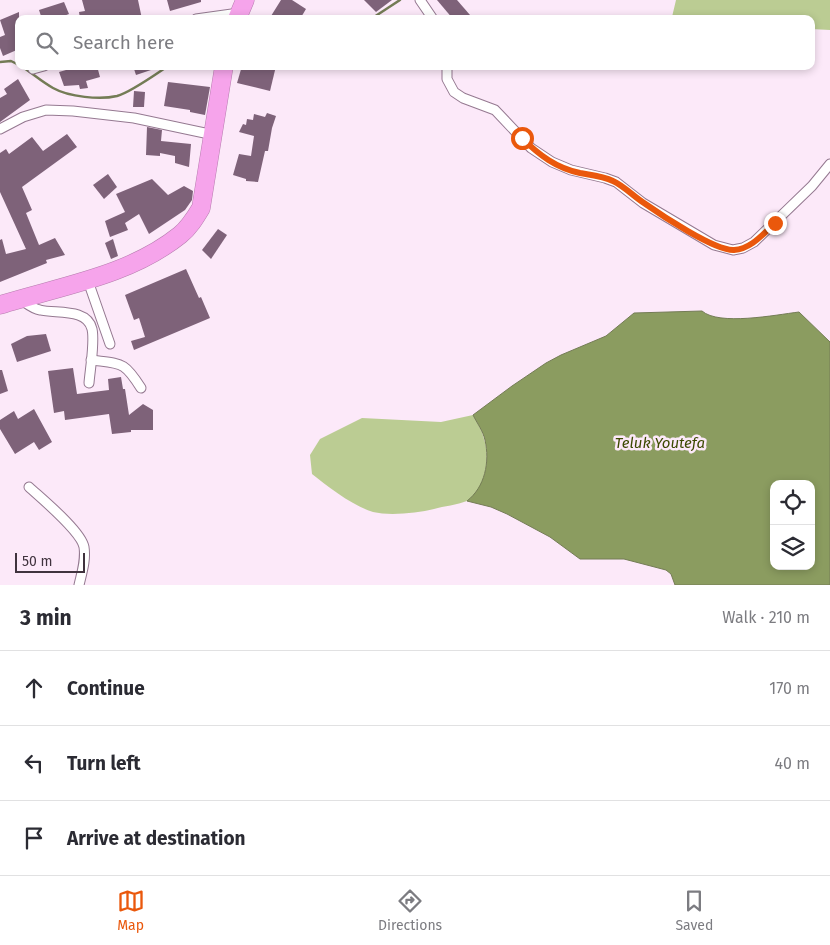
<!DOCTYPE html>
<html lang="en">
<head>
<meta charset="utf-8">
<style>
	:root { --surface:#fff; --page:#f2f2f3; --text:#2b2b33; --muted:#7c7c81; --line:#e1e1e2; --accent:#ea580c }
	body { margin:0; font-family:"Fira Sans",sans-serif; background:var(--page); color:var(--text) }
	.controls { position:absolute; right:15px; bottom:15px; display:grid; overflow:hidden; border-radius:10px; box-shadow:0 2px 8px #0003 }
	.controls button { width:45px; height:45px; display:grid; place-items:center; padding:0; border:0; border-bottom:1px solid var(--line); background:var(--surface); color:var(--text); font:25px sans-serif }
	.scale { position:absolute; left:15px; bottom:12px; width:70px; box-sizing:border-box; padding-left:5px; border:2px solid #40333e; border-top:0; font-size:14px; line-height:18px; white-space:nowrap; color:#40333e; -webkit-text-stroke:4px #fce9f9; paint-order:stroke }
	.stop { position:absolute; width:15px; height:15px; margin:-11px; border:4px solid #ea580c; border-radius:50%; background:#fff }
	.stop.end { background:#ea580c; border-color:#fff; box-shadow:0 1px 5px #0008 }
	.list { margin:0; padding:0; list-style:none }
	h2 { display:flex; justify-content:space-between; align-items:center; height:65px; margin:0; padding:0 20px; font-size:21px }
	h2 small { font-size:16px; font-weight:400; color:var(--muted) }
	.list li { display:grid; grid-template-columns:32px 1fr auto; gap:15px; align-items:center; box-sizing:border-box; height:75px; padding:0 20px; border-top:1px solid var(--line) }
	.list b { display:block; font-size:19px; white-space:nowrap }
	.list em { font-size:16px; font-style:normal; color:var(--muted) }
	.icon { flex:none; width:28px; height:28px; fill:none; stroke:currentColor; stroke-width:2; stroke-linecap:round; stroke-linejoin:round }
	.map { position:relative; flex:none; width:830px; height:585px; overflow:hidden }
	.search { position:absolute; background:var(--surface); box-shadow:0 2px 8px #0003; left:15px; right:15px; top:15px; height:55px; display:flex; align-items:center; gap:12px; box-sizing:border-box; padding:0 18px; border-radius:10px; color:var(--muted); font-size:19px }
	.sheet { height:290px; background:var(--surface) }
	nav { display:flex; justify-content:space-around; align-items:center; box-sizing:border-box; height:70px; border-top:1px solid var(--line); background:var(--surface); font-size:14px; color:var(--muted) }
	nav a { display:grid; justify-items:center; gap:2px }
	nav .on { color:var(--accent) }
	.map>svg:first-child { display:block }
</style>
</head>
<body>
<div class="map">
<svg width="830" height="585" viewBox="0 0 830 585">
	<rect width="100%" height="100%" fill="#fce9f9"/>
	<g fill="#bbcc93">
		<polygon points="676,0 830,0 830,30 811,29 811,19 672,17"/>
		<path d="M 473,415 C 477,423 482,430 484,439 C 490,456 486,492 467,501 C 457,505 444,506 434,509 C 417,513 390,516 373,512 C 353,506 328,487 312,474 L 310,455 L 320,439 L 362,418 L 441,422 Z"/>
	</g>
	<path fill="#8b9c60" stroke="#747c56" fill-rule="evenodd" d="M 702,311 C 719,326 775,315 799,312 L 830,342 L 830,585 L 675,585 L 671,574 L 666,570 L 624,559 L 580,559 L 550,537 L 507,514 L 491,507 L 467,501 C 485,487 490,462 485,440 C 483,431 477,423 473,415 L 512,386 L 546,363 L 561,355 L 606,336 L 634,313 ZM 774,484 L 811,484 L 811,566 L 774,566 Z"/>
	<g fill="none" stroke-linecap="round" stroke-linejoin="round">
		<g stroke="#747c56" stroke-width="2.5">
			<polyline points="371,19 400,0"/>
			<polyline points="0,62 11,61 19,65"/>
			<path d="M 21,66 C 32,73 42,82 53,88 C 69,97 100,100 117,96 C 131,92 156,74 168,66"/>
		</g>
	</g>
	<g fill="#7e6279">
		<polygon points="82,0 138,0 142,19 80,19 79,12 85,11"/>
		<polygon points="167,0 201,0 201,2 170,11"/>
		<polygon points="281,0 292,0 306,9 300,19 275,19 271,16"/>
		<polygon points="364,0 392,0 376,12"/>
		<polygon points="437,0 457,0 470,15 465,19 453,19"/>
		<polygon points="64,2 69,14 56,19 42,19 39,10"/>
		<polygon points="19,12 19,49 3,56 0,48 0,37 5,35 0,20"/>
		<polygon points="73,66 97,66 100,77 86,81 88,88 80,89 79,85 64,86 59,72 73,68"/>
		<polygon points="133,66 157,66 157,68 136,75"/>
		<polygon points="242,66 276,66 270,91 237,83"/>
		<polygon points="18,79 30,100 0,122 0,98 7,94 4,89"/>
		<polygon points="168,82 210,87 205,115 190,112 190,110 164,106"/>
		<polygon points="134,91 145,92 144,107 133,107"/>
		<polygon points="267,113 276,116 272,128 268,151 265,151 258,182 246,181 246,179 233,175 239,154 251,156 254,136 239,132 243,124 246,125 247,119 253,120 254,114 265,117"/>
		<polygon points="147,127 162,130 161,141 191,144 189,167 175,163 175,156 160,153 160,156 146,155"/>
		<polygon points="67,134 77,147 22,187 32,210 26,213 39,245 55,238 65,255 46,260 47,263 0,282 0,240 2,239 6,254 26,249 0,192 0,153 6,149 9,154 32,137 43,151"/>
		<polygon points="108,174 117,187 104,199 93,185"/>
		<polygon points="152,179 168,195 184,186 193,191 192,200 185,210 149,234 139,214 125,223 128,230 110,237 105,221 125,212 116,194"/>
		<polygon points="218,229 227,235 211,259 202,250"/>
		<polygon points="113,239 118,256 111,259 105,243"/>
		<polygon points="186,269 199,298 201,297 210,318 134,350 131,341 145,337 139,318 134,320 125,295"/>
		<polygon points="46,334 51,351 17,362 11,344 27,336"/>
		<polygon points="73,368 77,394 109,390 108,379 121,377 123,389 125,389 129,415 143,404 153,410 153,430 131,430 131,432 112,434 109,414 65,420 64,411 54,413 48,371"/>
		<polygon points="0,370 2,370 8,391 0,394"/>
		<polygon points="34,409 52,442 39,450 34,442 15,454 0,429 0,420 14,411 18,419"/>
	</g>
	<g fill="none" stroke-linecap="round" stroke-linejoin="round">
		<g stroke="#957991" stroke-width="11">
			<g id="street">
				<polyline points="420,0 433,19"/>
				<polyline points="196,19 239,13"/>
				<polyline points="447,66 447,79 454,92 463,98 495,110 531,148 552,162 571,170 605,178 616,182 643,203 714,245 733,250 743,248 754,242 812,186 830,164"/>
				<polyline points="33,69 44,66"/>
				<polyline points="0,129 23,117 46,110 73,111 134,118 214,135"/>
				<polyline points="88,281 110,344"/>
				<path d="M 20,299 C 26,303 33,309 40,310 C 56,314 87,308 92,329 C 95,342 90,370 89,383"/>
				<path d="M 91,360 C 122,364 124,361 141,388"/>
				<path d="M 29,487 C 42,499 81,531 84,547 C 86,560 82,572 79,585"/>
			</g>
		</g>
		<g stroke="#b67cae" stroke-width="19">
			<g id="highway">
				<polyline points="237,19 245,0"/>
				<path d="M 0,305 C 61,286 129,276 180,235 C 189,228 195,218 201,208 L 224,66"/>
			</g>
		</g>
		<use href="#street" stroke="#fff" stroke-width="9"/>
		<use href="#highway" stroke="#f6a4eb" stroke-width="18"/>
	</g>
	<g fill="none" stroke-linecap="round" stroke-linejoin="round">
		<path stroke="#ea580c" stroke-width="6" d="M 522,138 C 539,155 556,168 580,173 C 591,175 603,176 613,181 C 624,186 633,196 644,203 C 661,215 715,251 734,250 C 751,249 763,234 775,223"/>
	</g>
	<g text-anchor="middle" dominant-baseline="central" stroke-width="5" stroke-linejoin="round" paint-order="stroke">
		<g font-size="15" font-style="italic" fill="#3b4900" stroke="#fce9f9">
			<text x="660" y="443">Teluk Youtefa</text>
		</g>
	</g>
</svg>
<div class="controls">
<button><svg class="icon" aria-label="locate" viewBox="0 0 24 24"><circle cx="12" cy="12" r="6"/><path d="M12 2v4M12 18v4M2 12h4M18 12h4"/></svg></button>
<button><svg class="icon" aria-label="layers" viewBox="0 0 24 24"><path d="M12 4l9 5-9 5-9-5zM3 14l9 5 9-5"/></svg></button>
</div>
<div class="scale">50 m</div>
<div class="stop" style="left:522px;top:138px"></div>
<div class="stop end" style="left:775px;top:223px"></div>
<div class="search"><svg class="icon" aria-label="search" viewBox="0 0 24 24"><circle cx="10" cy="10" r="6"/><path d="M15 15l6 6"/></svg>Search here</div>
</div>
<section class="sheet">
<h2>3 min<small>Walk · 210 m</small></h2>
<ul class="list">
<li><svg class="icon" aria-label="ahead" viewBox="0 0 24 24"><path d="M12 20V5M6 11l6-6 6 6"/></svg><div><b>Continue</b></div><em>170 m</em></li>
<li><svg class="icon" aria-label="left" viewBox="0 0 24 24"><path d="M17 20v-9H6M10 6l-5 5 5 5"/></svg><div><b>Turn left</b></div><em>40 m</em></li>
<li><svg class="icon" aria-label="arrive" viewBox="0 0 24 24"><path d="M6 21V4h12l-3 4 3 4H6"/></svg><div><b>Arrive at destination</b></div></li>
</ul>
</section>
<nav>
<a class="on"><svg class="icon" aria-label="map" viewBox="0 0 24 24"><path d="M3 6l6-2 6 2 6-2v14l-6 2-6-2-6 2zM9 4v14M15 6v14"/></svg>Map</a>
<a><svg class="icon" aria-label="directions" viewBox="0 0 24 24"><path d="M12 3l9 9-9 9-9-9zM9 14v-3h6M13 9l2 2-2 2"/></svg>Directions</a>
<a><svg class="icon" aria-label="saved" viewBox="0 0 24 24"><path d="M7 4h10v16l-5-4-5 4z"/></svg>Saved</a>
</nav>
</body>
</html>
